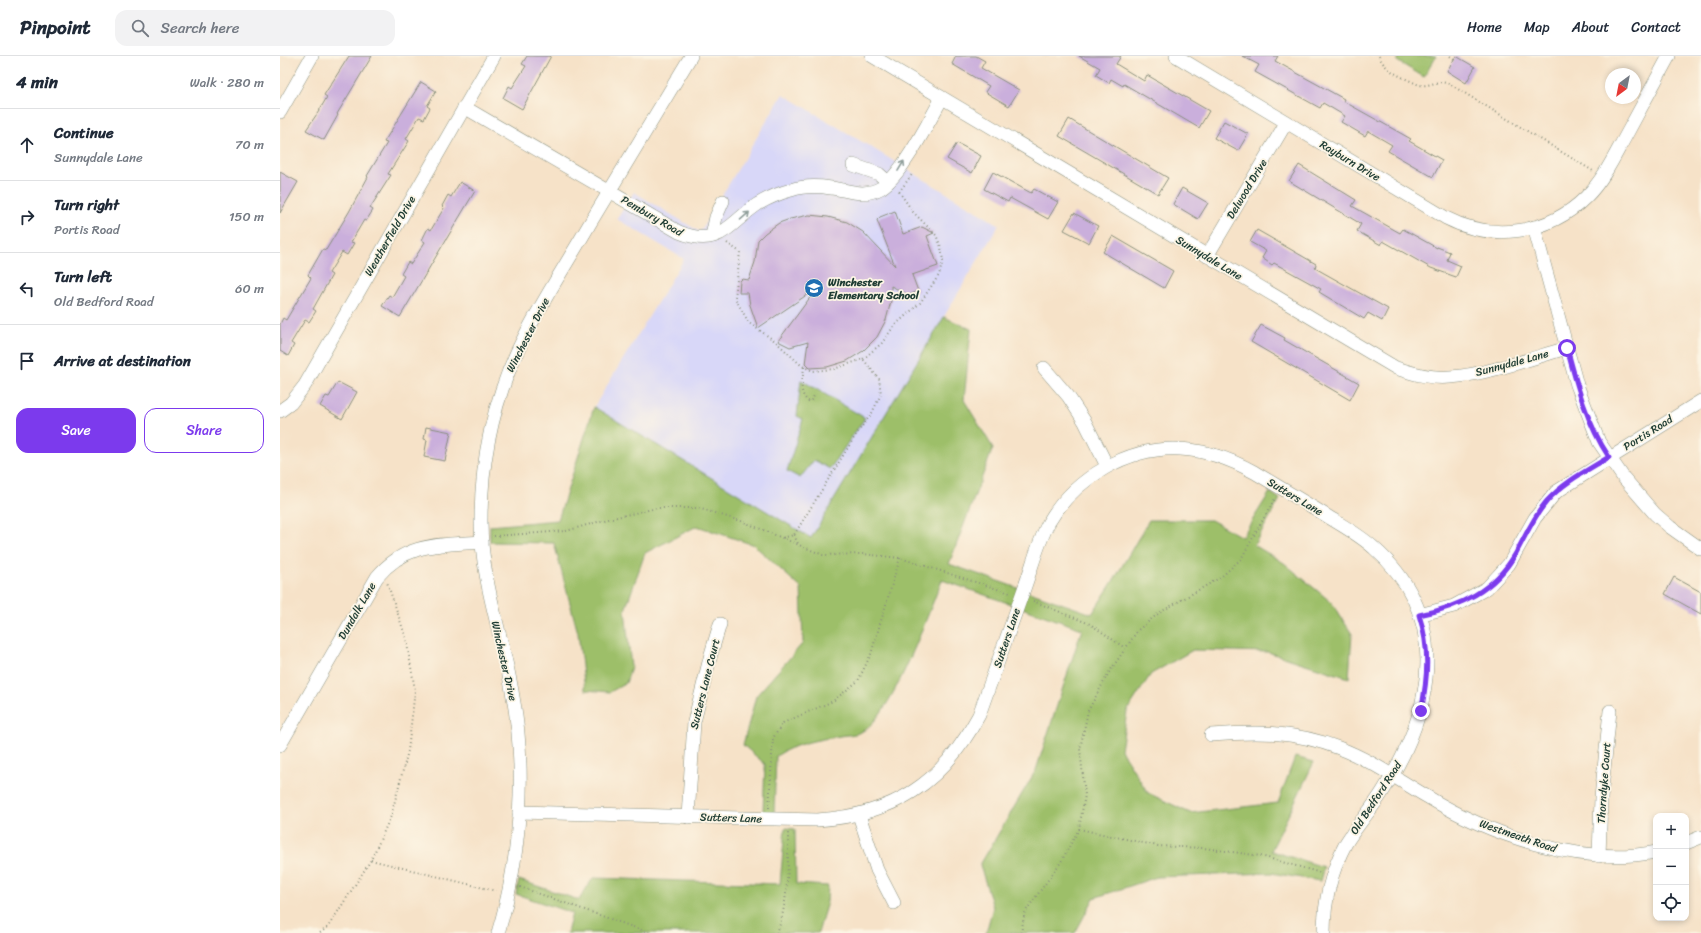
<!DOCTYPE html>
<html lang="en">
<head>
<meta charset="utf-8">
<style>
	:root { --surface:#fff; --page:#f2f2f3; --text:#1f2937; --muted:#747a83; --line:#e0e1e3; --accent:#7c3aed }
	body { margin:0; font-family:Sriracha,sans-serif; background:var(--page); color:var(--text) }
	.controls { position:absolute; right:12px; bottom:12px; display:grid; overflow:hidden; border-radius:8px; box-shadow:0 2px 6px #0003 }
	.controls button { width:36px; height:36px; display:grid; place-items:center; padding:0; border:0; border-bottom:1px solid var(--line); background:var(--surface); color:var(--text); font:20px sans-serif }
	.compass { position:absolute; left:1325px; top:12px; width:36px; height:36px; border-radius:50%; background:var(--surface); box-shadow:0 2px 6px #0003; rotate:212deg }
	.stop { position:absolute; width:12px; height:12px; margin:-9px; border:3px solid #7c3aed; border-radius:50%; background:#fff }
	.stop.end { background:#7c3aed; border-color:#fff; box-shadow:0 1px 4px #0008 }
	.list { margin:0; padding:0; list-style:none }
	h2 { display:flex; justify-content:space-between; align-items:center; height:52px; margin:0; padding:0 16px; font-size:17px }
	h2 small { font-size:13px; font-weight:400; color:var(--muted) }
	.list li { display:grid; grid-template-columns:26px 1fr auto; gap:12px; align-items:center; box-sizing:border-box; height:72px; padding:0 16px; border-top:1px solid var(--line) }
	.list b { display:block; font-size:15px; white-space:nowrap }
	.list p { margin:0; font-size:13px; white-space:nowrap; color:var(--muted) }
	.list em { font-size:13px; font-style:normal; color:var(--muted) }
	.actions { display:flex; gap:8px; padding:12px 16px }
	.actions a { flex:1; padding:9px 0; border:1px solid var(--accent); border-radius:12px; text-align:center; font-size:14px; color:var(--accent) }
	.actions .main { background:var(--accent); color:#fff }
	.icon { flex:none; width:22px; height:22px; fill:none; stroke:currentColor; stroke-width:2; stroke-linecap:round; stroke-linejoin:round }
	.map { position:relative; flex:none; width:1421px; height:877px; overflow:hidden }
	header { display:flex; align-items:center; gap:24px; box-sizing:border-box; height:56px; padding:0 20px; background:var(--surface); border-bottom:1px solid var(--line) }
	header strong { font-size:19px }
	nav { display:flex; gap:22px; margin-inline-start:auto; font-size:14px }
	.search { width:280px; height:36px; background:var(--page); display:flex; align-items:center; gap:10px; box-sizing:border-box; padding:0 14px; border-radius:12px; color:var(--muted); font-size:15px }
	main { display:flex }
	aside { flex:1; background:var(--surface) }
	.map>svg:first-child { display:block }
</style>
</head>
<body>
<header>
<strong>Pinpoint</strong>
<div class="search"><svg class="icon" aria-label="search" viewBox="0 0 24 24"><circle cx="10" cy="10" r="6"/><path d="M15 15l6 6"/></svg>Search here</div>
<nav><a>Home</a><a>Map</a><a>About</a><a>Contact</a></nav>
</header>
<main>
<aside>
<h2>4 min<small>Walk · 280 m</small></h2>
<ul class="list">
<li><svg class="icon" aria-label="ahead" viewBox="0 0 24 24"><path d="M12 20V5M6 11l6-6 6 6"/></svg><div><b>Continue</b><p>Sunnydale Lane</p></div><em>70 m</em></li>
<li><svg class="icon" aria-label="right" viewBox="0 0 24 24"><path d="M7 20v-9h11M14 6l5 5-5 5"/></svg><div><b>Turn right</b><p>Portis Road</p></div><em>150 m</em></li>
<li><svg class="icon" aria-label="left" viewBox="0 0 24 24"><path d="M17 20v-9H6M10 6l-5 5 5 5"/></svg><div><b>Turn left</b><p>Old Bedford Road</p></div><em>60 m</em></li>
<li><svg class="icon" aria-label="arrive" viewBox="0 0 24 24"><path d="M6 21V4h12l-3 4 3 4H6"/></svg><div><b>Arrive at destination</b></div></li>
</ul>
<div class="actions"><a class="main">Save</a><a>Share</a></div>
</aside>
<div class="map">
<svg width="1421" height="877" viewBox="0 0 1421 877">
	<rect width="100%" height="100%" fill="#fcf5e5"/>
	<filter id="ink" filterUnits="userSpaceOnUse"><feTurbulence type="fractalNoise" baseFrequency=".025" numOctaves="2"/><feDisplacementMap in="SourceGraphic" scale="8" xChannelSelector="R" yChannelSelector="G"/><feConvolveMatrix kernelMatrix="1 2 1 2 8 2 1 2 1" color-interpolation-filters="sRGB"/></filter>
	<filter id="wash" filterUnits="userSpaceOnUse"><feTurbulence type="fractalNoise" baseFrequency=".012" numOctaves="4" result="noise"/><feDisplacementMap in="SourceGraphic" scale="16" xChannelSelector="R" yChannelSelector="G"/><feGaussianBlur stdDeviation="0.9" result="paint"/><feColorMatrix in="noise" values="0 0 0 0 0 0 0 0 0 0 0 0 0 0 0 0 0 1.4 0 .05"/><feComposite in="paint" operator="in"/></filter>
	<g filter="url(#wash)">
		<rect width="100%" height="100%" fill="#f6e2c8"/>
		<polygon fill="#d8d7f8" points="503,38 719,169 531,482 314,351 404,203 337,163 354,136 420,176"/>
		<g fill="#9dbf69" stroke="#5e7e4e">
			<polygon points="1120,0 1156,0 1144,21 1117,5"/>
			<path d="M 664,261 L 691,273 L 684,344 L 713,392 L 669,508 L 812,558 L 837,519 L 869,464 L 931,464 L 962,481 L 990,436 L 1000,443 L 974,489 L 1004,507 L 1051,546 L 1072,578 L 1069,622 L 988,596 L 913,594 L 871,618 L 847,655 L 841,694 L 868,737 L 910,757 L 998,747 L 1015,701 L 1034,706 L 991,795 L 1044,811 L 1040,825 L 991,817 L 877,821 L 814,842 L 795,877 L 706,877 L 713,851 L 700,809 L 756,714 L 802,573 L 662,524 C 647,559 613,660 581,676 C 575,679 566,679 560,680 C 537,684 516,687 496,700 L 494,757 L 483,756 L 485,708 L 463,689 L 476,640 L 523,587 L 521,532 L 474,489 L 417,470 L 365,497 L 345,554 L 351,611 L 346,627 L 330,636 L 305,634 L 298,577 L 274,487 L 210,486 L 210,470 L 278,464 L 314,351 L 531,482 Z"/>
			<polygon points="521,324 585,362 550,413 534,404 520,422 507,415 523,363 517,360"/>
			<polygon points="505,772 515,773 516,828 548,830 547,846 538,877 287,877 292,857 236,838 239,824 299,844 313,822 500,828"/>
		</g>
		<g id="blocks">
			<g fill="#caafdc">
				<polygon points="69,0 92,0 57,58 58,59 44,84 26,74 39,55 47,41 44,39"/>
				<polygon points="247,0 271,0 242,53 223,42 229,30 232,32 246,10 242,8"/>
				<polygon points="676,0 696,0 705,5 701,12 739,34 729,50 705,36 709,30 672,8"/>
				<polygon points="799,0 841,0 836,8 864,25 867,19 929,55 919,72 844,28 843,30 831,23 829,27 816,19 820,12"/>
				<polygon points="962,0 998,0 995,5 1064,43 1063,45 1131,83 1129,85 1162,104 1153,121 1108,95 1112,89 1088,75 1085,80 1061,66 1065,60 1043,47 1040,52 975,16 979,9"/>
				<polygon points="1176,0 1195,11 1186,27 1167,15"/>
				<polygon points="141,26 156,35 147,50 150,52 144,63 139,61 126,83 129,85 108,118 111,119 90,152 93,154 86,165 84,164 71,186 74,187 67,199 62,196 49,217 52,219 33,253 36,255 29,266 25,264 11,287 14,289 8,300 0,295 0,268 3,262 6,264 31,222 28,219 43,193 46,194 69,156 88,121 87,120 107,87 104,86"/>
				<polygon points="789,63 888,122 878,138 779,80"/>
				<polygon points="944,65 968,78 958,95 934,82"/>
				<polygon points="677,87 701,100 692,117 667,103"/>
				<polygon points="1019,109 1076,144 1072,150 1120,177 1123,173 1157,192 1157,191 1170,196 1167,204 1181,210 1176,221 1151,212 1103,185 1101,189 1077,175 1081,168 1009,125"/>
				<polygon points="0,116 18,126 0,157"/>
				<polygon points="713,116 751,137 754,133 778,146 768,163 730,142 728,146 704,133"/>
				<polygon points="180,126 195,135 120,261 102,250 109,239 112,241 124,220 121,218 128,206 131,208 145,186 142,184 148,172 151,174 164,152 162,150 168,139 171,141"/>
				<polygon points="902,132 928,147 918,163 893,148"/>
				<polygon points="615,155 623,178 642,171 654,177 647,180 658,210 632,219 638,235 629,239 611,230 611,245 606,264 597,281 583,295 567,305 547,311 529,312 525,308 528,286 510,291 498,285 537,232 478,272 470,249 468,237 459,237 460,225 462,223 469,224 475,206 478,184 485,177 499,167 510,163 529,159 548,161 567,166 583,176 615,210 597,164 600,161"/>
				<polygon points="794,157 818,170 809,187 784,174"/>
				<polygon points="977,174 1036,208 1035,212 1108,253 1102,265 1088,257 1084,263 1039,236 1041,233 994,207 992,209 982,202 986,195 970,186"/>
				<polygon points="833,180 893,215 884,232 823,196"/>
				<polygon points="981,269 1005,282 1004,284 1079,327 1070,344 971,286"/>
				<polygon points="58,326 77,336 62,363 40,350 46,340 49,341"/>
				<polygon points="146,371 171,376 165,405 144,401 147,384 144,383"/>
				<polygon points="1394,521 1421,536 1421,558 1385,538"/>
			</g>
		</g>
	</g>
	<g filter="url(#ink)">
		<use href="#blocks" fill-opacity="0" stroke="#8a907e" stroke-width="1"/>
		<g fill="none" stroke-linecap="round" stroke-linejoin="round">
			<g stroke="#8a907e" stroke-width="14">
				<g id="minor">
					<path d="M 592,0 L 1116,312 C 1134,318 1152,323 1170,321 C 1206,319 1252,302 1287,292"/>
					<path d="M 896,0 L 1166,162 C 1212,186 1269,178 1306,141 C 1323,124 1333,103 1344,83 C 1359,55 1374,28 1389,0"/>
					<path d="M 184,51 L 399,176 C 440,193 448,168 478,148 C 488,142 500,137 511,134 C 523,130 538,130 551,132 C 569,134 583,142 601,132 C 622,119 649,65 662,42"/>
					<polyline points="0,56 32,0"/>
					<polyline points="573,109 599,118 608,126"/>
					<polyline points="1254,171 1297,329 1319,386 1343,421 1375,458 1390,471 1421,493"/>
					<polyline points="432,180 436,161 443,145"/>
					<polyline points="927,200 1006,67"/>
					<polyline points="764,312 788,340 805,366 827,410"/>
					<polyline points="0,355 11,347 25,329 214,0"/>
					<polyline points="1139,559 1174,550 1207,532 1229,508 1255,462 1276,436 1421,345"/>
					<path d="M 931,679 C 978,675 1014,675 1059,692 C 1091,704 1117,723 1146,740 C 1210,779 1301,811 1376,796"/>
					<path d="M 0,689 L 97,521 C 126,486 160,489 202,486"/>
					<path d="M 239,756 L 537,764 C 614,759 663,727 699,659 C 714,617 729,575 744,533 C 752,511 758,486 769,466 C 783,442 802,425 825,412 C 876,383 925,389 974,416 C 999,431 1023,445 1047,460 C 1063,470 1080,479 1094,492 C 1173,561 1153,656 1103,735 C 1092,753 1077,769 1066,787 C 1051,815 1044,845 1044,877"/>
					<polyline points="579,759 597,814 614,847"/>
					<polyline points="408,761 414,666 431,598 440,568"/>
					<polyline points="1406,787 1421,781"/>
					<polyline points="1319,800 1321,742 1330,655"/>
					<path d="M 218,877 C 241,801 247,713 232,635 C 222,577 201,525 201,465 C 201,407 213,348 237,296 C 257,252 285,211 309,169 C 343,113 377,56 411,0"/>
				</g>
			</g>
			<g stroke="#8a907e" stroke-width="2" stroke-dasharray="1 3" stroke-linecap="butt">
				<path d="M 1099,0 C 1105,16 1125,22 1139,29 C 1155,31 1156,21 1173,30 L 1313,115"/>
				<polyline points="1170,0 1174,3"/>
				<polyline points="619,136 633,117"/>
				<polyline points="447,187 460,196 455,242 469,267 495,285 522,310 533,315 554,313 583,303 599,323 601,338 592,357 577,377 514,479 502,482"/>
				<polyline points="583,303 602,287 614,270 640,247 659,219 663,205 661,191 656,179 633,156 618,134"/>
				<path d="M 524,311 C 523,324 517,339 530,346 L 534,340"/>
				<polyline points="514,479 519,490"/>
				<polyline points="214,480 286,475 328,463 377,452 418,452 464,466 543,499 583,498 620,502 730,537"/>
				<polyline points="753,545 810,568 845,592"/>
				<polyline points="489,752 493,682 503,667 553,645 578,625 591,598 620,502"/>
				<polyline points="799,773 878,790 924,792 981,800 1041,817"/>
				<polyline points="91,804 216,835"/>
				<polyline points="240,831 370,877"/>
				<polyline points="40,877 48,871 91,804 111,760 128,695 135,634 126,582 107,526"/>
				<path d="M 497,877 C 509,844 508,810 508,775"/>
				<polyline points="741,877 745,856 781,806 799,773 805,739 800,693 808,655 828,618 858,574 879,557 941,521 961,503 995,442"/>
			</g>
			<use href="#minor" stroke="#fff" stroke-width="13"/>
		</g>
		<defs><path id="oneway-shaft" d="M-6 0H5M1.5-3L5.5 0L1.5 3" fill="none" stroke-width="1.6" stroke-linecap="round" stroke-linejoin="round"/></defs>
		<g stroke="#8f9e9a">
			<use href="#oneway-shaft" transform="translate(621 110) rotate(-59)"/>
			<use href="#oneway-shaft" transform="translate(465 160) rotate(-41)"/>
		</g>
	</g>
	<g fill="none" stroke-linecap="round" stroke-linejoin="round" filter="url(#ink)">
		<path stroke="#7c3aed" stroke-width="5" d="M 1141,655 C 1148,621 1150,592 1139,559 C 1180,551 1215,534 1236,497 C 1246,479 1254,460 1267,445 C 1284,426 1308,414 1329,401 C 1307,368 1297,330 1287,292"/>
	</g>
	<defs>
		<g id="school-disc" transform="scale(1)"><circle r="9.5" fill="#1f6fb2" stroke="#fcf5e5"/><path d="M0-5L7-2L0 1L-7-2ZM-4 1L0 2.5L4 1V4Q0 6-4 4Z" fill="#fff"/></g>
	</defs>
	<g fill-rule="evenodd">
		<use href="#school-disc" x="534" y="232"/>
	</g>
	<g text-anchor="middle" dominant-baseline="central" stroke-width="3.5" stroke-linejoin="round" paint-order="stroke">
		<g font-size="11" fill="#1f3d34" stroke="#fcf5e5">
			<text transform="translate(1070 105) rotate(31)">Rayburn Drive</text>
			<text transform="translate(967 133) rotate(-59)">Delwood Drive</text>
			<text transform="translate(372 160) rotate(30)">Pembury Road</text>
			<text transform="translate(110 180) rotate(-60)">Weatherfield Drive</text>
			<text transform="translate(929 202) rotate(31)">Sunnydale Lane</text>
			<text transform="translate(248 279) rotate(-63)">Winchester Drive</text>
			<text transform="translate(1232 307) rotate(-15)">Sunnydale Lane</text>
			<text transform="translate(1368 377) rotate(-32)">Portis Road</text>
			<text transform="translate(1015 441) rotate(31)">Sutters Lane</text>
			<text transform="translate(77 555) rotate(-60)">Dundalk Lane</text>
			<text transform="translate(727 582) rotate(-71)">Sutters Lane</text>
			<text transform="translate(224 605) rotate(77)">Winchester Drive</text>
			<text transform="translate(425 628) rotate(-76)">Sutters Lane Court</text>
			<text transform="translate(1324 727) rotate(-86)">Thorndyke Court</text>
			<text transform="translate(1096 742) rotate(-57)">Old Bedford Road</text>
			<text transform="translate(451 762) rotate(2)">Sutters Lane</text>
			<text transform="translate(1238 780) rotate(19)">Westmeath Road</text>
		</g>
		<g font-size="11" font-weight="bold" fill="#1f3d34" stroke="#fcf5e5" text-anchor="start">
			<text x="548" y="226">Winchester<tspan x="548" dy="13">Elementary School</tspan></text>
		</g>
	</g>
</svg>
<div class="controls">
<button>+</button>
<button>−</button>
<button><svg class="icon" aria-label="locate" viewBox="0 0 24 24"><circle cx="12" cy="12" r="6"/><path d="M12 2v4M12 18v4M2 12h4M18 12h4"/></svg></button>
</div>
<svg class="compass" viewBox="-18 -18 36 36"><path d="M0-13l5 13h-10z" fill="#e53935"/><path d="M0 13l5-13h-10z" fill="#747a83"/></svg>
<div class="stop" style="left:1287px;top:292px"></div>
<div class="stop end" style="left:1141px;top:655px"></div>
</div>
</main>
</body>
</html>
